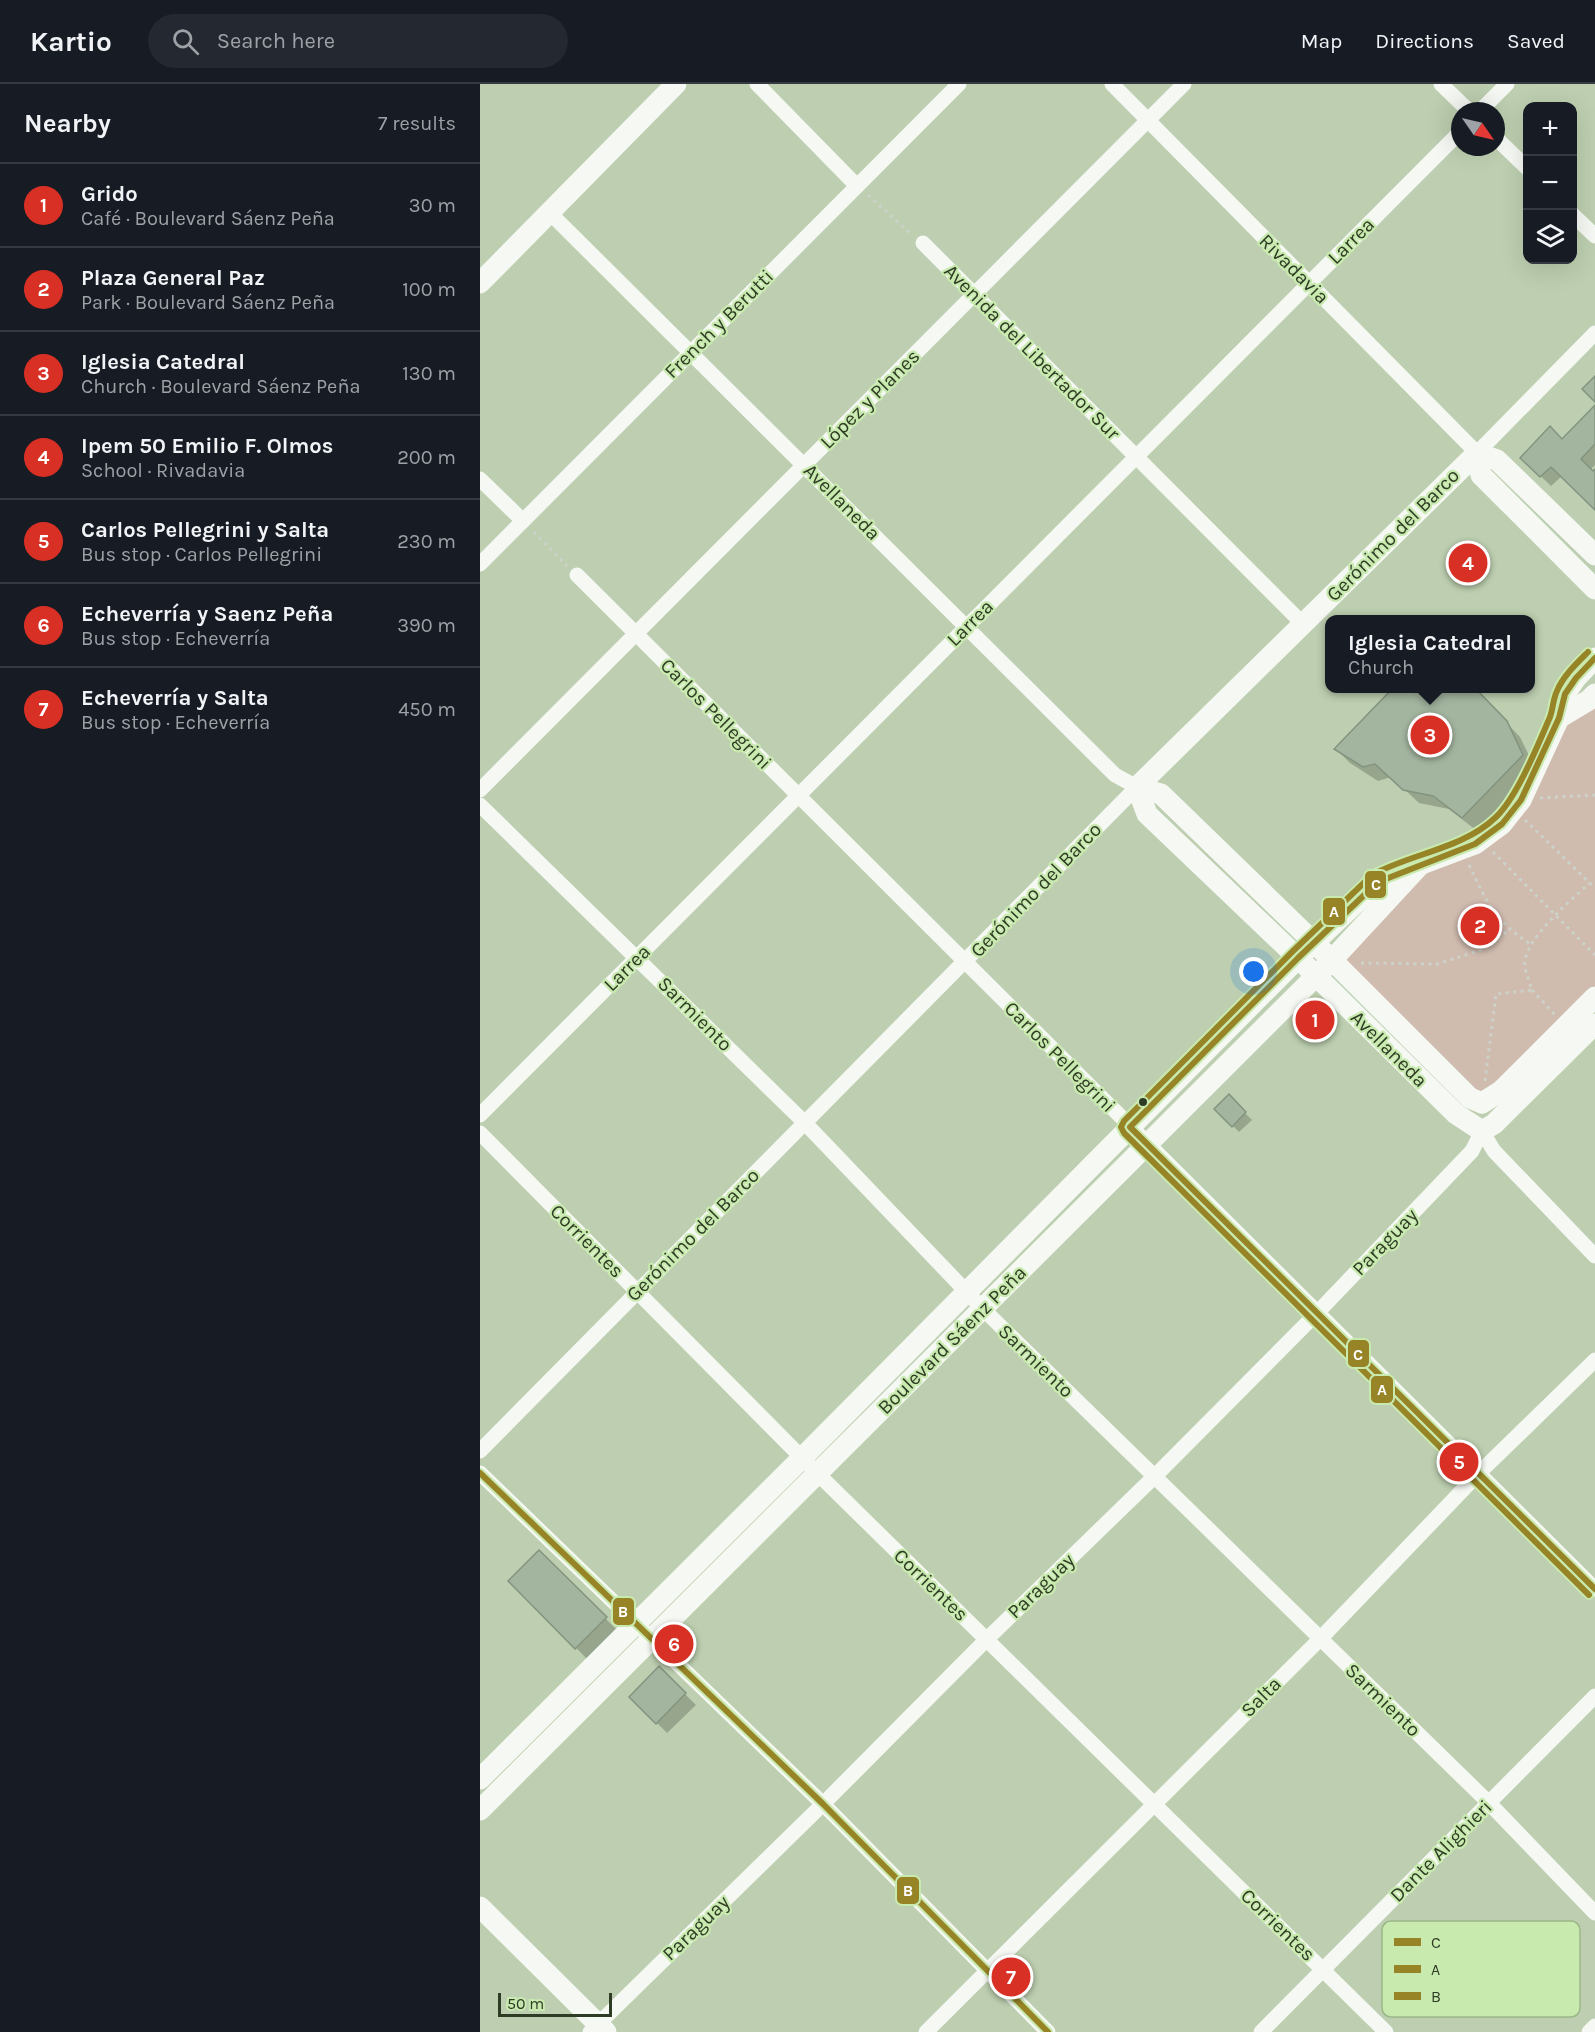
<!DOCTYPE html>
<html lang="en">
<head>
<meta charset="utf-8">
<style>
	:root { --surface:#171b24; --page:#242831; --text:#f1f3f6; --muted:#9ea1a6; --line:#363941; --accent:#d93025 }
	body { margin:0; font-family:Karla,sans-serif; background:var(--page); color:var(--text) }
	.controls { position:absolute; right:18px; top:18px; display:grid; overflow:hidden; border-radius:12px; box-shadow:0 6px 24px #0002 }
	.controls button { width:54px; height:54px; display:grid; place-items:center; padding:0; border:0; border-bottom:2px solid var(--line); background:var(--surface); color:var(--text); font:30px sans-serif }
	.compass { position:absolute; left:971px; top:18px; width:54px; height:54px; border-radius:50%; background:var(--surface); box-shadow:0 6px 24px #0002; rotate:124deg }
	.scale { position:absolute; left:18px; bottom:15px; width:114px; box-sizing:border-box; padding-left:6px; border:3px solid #2f3c25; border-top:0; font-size:16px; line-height:21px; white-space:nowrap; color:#2f3c25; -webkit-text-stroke:4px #c9eaaf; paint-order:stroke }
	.you { position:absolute; left:774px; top:888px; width:21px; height:21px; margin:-15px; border:4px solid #fff; border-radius:50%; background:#1a73e8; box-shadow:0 0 0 9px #1a73e833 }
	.badge { display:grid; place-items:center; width:39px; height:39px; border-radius:50%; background:var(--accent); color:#fff; font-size:20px; font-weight:700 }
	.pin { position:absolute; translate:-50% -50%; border:3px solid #fff; box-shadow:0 2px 6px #0006 }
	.popup { position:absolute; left:845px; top:531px; width:210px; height:78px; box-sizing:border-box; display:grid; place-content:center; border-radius:12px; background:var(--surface); filter:drop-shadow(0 2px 4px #0005); font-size:20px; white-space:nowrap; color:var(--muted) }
	.popup b { font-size:22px; color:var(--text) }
	.popup::after { content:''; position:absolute; left:50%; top:100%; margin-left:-12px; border:12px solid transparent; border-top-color:var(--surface) }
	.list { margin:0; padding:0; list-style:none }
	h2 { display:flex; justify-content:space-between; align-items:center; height:78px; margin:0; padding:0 24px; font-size:26px }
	h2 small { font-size:20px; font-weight:400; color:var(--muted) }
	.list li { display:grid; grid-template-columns:39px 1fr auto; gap:18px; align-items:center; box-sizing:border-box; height:84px; padding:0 24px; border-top:2px solid var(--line) }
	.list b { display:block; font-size:22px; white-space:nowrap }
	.list p { margin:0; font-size:20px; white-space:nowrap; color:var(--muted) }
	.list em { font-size:20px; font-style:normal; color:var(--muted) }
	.icon { flex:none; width:33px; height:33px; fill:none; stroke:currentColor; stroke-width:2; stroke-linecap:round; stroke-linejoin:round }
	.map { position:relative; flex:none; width:1115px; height:1948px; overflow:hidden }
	header { display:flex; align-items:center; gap:36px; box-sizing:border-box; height:84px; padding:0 30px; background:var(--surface); border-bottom:2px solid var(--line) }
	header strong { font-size:28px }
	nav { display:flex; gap:33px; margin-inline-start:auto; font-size:21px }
	.search { width:420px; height:54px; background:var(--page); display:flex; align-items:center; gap:15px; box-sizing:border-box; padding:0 21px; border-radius:33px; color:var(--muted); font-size:22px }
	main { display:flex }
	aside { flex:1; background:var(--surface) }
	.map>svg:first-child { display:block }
</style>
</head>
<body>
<header>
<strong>Kartio</strong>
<div class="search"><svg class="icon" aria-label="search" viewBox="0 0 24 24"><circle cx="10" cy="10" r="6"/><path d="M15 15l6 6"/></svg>Search here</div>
<nav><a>Map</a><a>Directions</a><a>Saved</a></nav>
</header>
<main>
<aside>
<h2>Nearby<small>7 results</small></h2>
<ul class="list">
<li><span class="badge">1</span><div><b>Grido</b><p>Café · Boulevard Sáenz Peña</p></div><em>30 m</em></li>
<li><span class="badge">2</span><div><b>Plaza General Paz</b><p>Park · Boulevard Sáenz Peña</p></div><em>100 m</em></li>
<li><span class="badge">3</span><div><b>Iglesia Catedral</b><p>Church · Boulevard Sáenz Peña</p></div><em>130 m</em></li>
<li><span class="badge">4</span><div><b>Ipem 50 Emilio F. Olmos</b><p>School · Rivadavia</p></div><em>200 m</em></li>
<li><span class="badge">5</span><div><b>Carlos Pellegrini y Salta</b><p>Bus stop · Carlos Pellegrini</p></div><em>230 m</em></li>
<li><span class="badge">6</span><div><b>Echeverría y Saenz Peña</b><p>Bus stop · Echeverría</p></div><em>390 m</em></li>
<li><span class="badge">7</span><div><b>Echeverría y Salta</b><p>Bus stop · Echeverría</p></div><em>450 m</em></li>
</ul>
</aside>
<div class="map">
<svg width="1115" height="1948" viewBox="0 0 1115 1948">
	<rect width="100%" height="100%" fill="#bdcfb0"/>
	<polygon fill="#d0bbaf" points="1115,610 1115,913 1002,1019 852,876 940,781 1008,751 1079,634"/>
	<g fill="#0003">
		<polygon points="1115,323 1115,381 1110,386 1082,392 1071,402 1042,374 1082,357"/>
		<polygon points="993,604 1040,653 1056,686 997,747 969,725 939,719 911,693 898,697 870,679 856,665"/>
		<polygon points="749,1013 772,1036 759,1048 736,1025"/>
		<polygon points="59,1468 139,1548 110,1578 30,1497"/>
		<polygon points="179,1584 216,1621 187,1649 151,1613"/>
	</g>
	<g fill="#a3b59f" stroke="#82947f" stroke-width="1.5">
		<polygon points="1115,292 1115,318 1102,305"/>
		<polygon points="1115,321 1115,360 1101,375 1113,387 1115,385 1115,426 1071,383 1060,393 1040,374 1070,342 1082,355"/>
		<polygon points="913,604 995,604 1027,637 1043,671 982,734 953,712 923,706 895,680 883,683 854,665"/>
		<polygon points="749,1010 766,1028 752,1043 734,1025"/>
		<polygon points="59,1466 127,1533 95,1565 28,1497"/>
		<polygon points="179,1582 206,1609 176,1640 149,1613"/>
	</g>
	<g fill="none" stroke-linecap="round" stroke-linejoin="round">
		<g stroke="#cdd2c9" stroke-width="3" stroke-dasharray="3 4.5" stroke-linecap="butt">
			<polyline points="388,111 432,151"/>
			<polyline points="54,448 87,482"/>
			<polyline points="1060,714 1115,711"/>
			<polyline points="1045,736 1115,804"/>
			<polyline points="1013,768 1115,871"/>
			<path d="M 989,781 C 1008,820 1013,835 1050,860"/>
			<polyline points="881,879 957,880 1001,866 1029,846"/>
			<polyline points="1052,906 1075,931"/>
			<path d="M 1005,997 L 1016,910 L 1052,906 C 1050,899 1046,890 1045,883 C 1041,857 1091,817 1109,799"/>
		</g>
		<g stroke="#f5f8f3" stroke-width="15">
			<polyline points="277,0 377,102"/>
			<polyline points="632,0 997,369 1115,249"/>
			<polyline points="961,0 989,27"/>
			<polyline points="1000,27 1027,0"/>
			<polyline points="1016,54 1048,85"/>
			<polyline points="1092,130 1115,152"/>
			<polyline points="443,159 823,540"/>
			<polyline points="0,395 43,437"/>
			<polyline points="0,480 479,0"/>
			<polyline points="97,491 1115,1505"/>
			<polyline points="0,706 704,0"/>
			<polyline points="0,721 325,1039 503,1225 1009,1719 1115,1829"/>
			<polyline points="0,1031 980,48"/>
			<polyline points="1002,1047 1014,1067 1115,1172"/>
			<polyline points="0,1049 338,1390 906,1948"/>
			<path d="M 0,1367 C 218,1144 439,926 657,703 L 635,691 L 70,129"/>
			<polyline points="0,1389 343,1720 568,1948"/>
			<polyline points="110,1948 343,1720 507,1555 675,1392 837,1229 992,1067 1002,1047"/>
			<polyline points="446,1948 840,1555 999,1389 1115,1276"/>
			<polyline points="781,1948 1115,1612"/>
			<polyline points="1109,1948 1115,1942"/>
		</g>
		<g stroke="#f5f8f3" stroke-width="21">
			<polyline points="0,199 196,0"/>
			<polyline points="997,369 1001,391 1115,505"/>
			<polyline points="997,369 1017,376 1115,471"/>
			<polyline points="1079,634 1109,616 1115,610"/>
			<polyline points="657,703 667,730 818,874 976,1030 1002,1047"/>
			<polyline points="657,703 997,369"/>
			<polyline points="657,703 681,710 852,876 990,1014 1002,1019"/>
			<polyline points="1002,1019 1021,1007 1115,913"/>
			<polyline points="1002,1047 1014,1040 1115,940"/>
			<polyline points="0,1695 322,1374 818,874 898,798 910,792 995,760 1022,740 1041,716 1079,634 1085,610 1096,594 1115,574"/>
			<polyline points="0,1726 852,876 939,782"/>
			<polyline points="0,1823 126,1948"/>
		</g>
		<g stroke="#c9eaaf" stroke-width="10">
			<polyline id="bus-1" points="1115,574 1096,594 1085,610 1079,634 1041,716 1022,740 995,760 898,798 818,874 650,1043 1115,1505"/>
		</g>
		<g stroke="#c9eaaf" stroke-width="10">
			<path id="bus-2" d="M 1108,568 C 1097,579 1083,592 1077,607 C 1073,615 1073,625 1070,633 C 1058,661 1037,713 1016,733 C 983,765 932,769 892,791 L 812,868 L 644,1037 L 641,1043 L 644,1049 L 1109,1511"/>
		</g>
		<g stroke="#c9eaaf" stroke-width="10">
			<polyline id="bus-3" points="0,1389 343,1720 568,1948"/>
		</g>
		<use href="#bus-1" stroke="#978427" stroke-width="6"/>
		<use href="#bus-2" stroke="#978427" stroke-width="6"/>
		<use href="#bus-3" stroke="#978427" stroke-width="6"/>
	</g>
	<circle fill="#2f3c25" stroke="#c9eaaf" stroke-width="2" cx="663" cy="1018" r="5"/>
	<g text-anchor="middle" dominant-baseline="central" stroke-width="4.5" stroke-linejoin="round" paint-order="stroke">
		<g font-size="20" fill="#2f3c25" stroke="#c9eaaf">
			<text transform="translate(871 157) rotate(-45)">Larrea</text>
			<text transform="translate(814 185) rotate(45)">Rivadavia</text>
			<text transform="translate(239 240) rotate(-45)">French y Berutti</text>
			<text transform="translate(552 268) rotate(45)">Avenida del Libertador Sur</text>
			<text transform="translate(390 315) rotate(-45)">López y Planes</text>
			<text transform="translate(362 418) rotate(45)">Avellaneda</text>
			<text transform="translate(913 451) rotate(-45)">Gerónimo del Barco</text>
			<text transform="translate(490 539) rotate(-45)">Larrea</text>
			<text transform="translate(236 630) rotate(45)">Carlos Pellegrini</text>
			<text transform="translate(556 806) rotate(-46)">Gerónimo del Barco</text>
			<text transform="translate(147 884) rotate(-45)">Larrea</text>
			<text transform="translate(215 930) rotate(45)">Sarmiento</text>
			<text transform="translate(909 965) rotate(45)">Avellaneda</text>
			<text transform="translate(580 973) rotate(45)">Carlos Pellegrini</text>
			<text transform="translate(213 1151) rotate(-45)">Gerónimo del Barco</text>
			<text transform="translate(107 1157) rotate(45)">Corrientes</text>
			<text transform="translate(905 1158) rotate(-46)">Paraguay</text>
			<text transform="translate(472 1256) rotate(-45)">Boulevard Sáenz Peña</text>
			<text transform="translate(556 1277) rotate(44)">Sarmiento</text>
			<text transform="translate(451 1501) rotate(44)">Corrientes</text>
			<text transform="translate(561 1502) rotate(-44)">Paraguay</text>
			<text transform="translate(781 1613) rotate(-45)">Salta</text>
			<text transform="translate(903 1616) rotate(44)">Sarmiento</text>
			<text transform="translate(961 1767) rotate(-45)">Dante Alighieri</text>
			<text transform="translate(798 1841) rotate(44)">Corrientes</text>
			<text transform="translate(216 1844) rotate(-44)">Paraguay</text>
		</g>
	</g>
	<rect x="902" y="1837" width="198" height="96" rx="9" fill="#c9eaaf" stroke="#9bb686" stroke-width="1.5"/>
	<rect x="914" y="1854" width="27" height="8" fill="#978427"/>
	<rect x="914" y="1881" width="27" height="8" fill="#978427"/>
	<rect x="914" y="1908" width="27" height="8" fill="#978427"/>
	<g font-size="16" fill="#2f3c25">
		<text x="951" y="1864">C</text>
		<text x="951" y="1891">A</text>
		<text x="951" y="1918">B</text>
	</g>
	<g stroke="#c9eaaf" stroke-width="2">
		<rect x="884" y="786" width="23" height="29" rx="6" fill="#978427"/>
		<rect x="842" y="813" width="24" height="29" rx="6" fill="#978427"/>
		<rect x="867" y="1255" width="23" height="29" rx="6" fill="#978427"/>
		<rect x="890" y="1291" width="24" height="29" rx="6" fill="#978427"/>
		<rect x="132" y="1513" width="23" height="29" rx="6" fill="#978427"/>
		<rect x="416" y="1792" width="24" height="29" rx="6" fill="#978427"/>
	</g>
	<g font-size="16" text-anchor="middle" font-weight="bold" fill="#fff">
		<text x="896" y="806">C</text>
		<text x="854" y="833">A</text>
		<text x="878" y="1276">C</text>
		<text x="902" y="1311">A</text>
		<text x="143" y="1533">B</text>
		<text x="428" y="1812">B</text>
	</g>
</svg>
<div class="controls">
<button>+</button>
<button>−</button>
<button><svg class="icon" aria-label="layers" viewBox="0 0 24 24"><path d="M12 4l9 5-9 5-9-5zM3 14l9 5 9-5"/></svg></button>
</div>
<svg class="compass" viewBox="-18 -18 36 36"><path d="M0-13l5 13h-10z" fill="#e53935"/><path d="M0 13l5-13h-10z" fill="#9ea1a6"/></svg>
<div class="scale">50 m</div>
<div class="you"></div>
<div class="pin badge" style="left:835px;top:936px">1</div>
<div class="pin badge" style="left:1000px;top:842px">2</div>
<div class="pin badge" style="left:950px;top:651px">3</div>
<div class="popup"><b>Iglesia Catedral</b>Church</div>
<div class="pin badge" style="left:988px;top:479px">4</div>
<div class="pin badge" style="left:979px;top:1378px">5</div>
<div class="pin badge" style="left:194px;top:1560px">6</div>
<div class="pin badge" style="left:531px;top:1893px">7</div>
</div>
</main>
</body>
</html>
